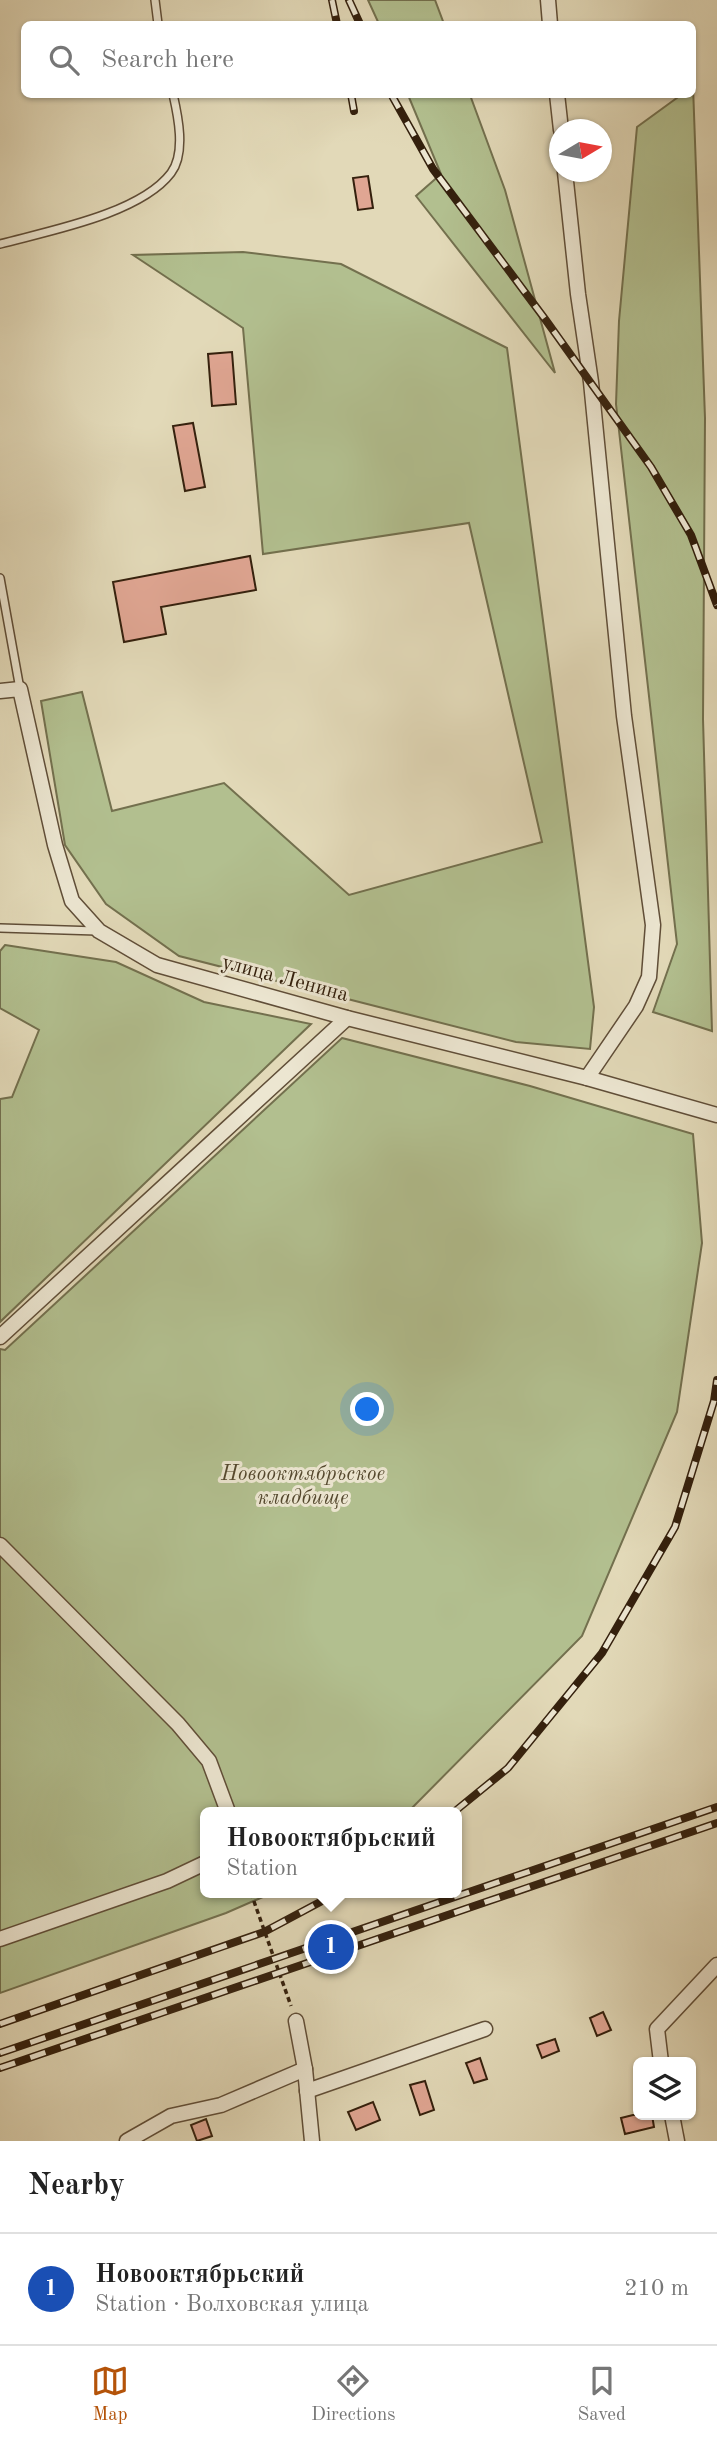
<!DOCTYPE html>
<html lang="en">
<head>
<meta charset="utf-8">
<style>
	:root { --surface:#fff; --page:#f2f2f2; --text:#222; --muted:#767676; --line:#e0e0e0; --accent:#b45309 }
	body { margin:0; font-family:"Old Standard TT",serif; background:var(--page); color:var(--text) }
	.controls { position:absolute; right:21px; bottom:21px; display:grid; overflow:hidden; border-radius:10px; box-shadow:0 2px 5px #0004 }
	.controls button { width:63px; height:63px; display:grid; place-items:center; padding:0; border:0; border-bottom:2px solid var(--line); background:var(--surface); color:var(--text); font:35px sans-serif }
	.compass { position:absolute; left:549px; top:119px; width:63px; height:63px; border-radius:50%; background:var(--surface); box-shadow:0 2px 5px #0004; rotate:80deg }
	.you { position:absolute; left:368px; top:1410px; width:24px; height:24px; margin:-18px; border:5px solid #fff; border-radius:50%; background:#1a73e8; box-shadow:0 0 0 10px #1a73e833 }
	.badge { display:grid; place-items:center; width:46px; height:46px; border-radius:50%; background:var(--accent); color:#fff; font-size:23px; font-weight:700 }
	.pin { position:absolute; translate:-50% -50%; border:4px solid #fff; box-shadow:0 2px 7px #0006 }
	.popup { position:absolute; left:200px; top:1807px; width:262px; height:91px; box-sizing:border-box; display:grid; place-content:center; border-radius:10px; background:var(--surface); filter:drop-shadow(0 2px 5px #0005); font-size:23px; white-space:nowrap; color:var(--muted) }
	.popup b { font-size:26px; color:var(--text) }
	.popup::after { content:''; position:absolute; left:50%; top:100%; margin-left:-14px; border:14px solid transparent; border-top-color:var(--surface) }
	.list { margin:0; padding:0; list-style:none }
	h2 { display:flex; justify-content:space-between; align-items:center; height:91px; margin:0; padding:0 28px; font-size:30px }
	h2 small { font-size:23px; font-weight:400; color:var(--muted) }
	.list li { display:grid; grid-template-columns:46px 1fr auto; gap:21px; align-items:center; box-sizing:border-box; height:112px; padding:0 28px; border-top:2px solid var(--line) }
	.list b { display:block; font-size:26px; white-space:nowrap }
	.list p { margin:0; font-size:23px; white-space:nowrap; color:var(--muted) }
	.list em { font-size:23px; font-style:normal; color:var(--muted) }
	.icon { flex:none; width:38px; height:38px; fill:none; stroke:currentColor; stroke-width:2; stroke-linecap:round; stroke-linejoin:round }
	.map { position:relative; flex:none; width:717px; height:2141px; overflow:hidden }
	.search { position:absolute; background:var(--surface); box-shadow:0 2px 5px #0004; left:21px; right:21px; top:21px; height:77px; display:flex; align-items:center; gap:18px; box-sizing:border-box; padding:0 24px; border-radius:10px; color:var(--muted); font-size:26px }
	.sheet { height:203px; background:var(--surface) }
	nav { display:flex; justify-content:space-around; align-items:center; box-sizing:border-box; height:98px; border-top:2px solid var(--line); background:var(--surface); font-size:19px; color:var(--muted) }
	nav a { display:grid; justify-items:center; gap:4px }
	nav .on { color:var(--accent) }
	.map>svg:first-child { display:block }
</style>
</head>
<body>
<div class="map">
<svg width="717" height="2141" viewBox="0 0 717 2141">
	<rect width="100%" height="100%" fill="#e2d9b8"/>
	<filter id="stains"><feTurbulence type="fractalNoise" baseFrequency=".00286" numOctaves="4"/><feColorMatrix values="0 0 0 0 .2 0 0 0 0 .09 0 0 0 0 .02 0 0 0 .5 -.17"/></filter>
	<radialGradient id="worn" r=".72"><stop offset=".6" stop-color="#630" stop-opacity="0"/><stop offset="1" stop-color="#630" stop-opacity=".3"/></radialGradient>
	<g fill="#b2bf8f" stroke="#73704e" stroke-width="2">
		<polygon points="368,0 435,0 444,24 379,24"/>
		<polygon points="693,86 705,418 703,719 712,1031 653,1012 677,944 616,404 619,321 637,127 681,95 692,94"/>
		<polygon points="408,95 470,95 505,190 555,373 416,196 441,174"/>
		<polygon points="243,252 341,264 507,348 594,1007 590,1049 516,1042 179,956 106,904 65,845 41,701 82,692 112,811 224,783 349,895 542,842 469,523 263,554 243,328 133,255"/>
		<polygon points="5,945 116,962 204,1002 311,1024 0,1322 0,1099 12,1097 39,1030 0,1008 0,951"/>
		<polygon points="342,1038 530,1086 693,1134 702,1243 677,1412 582,1636 408,1812 205,1812 205,1893 272,1893 226,1913 0,1993 0,1349 5,1350"/>
	</g>
	<g fill="#e0a693" stroke="#34200d" stroke-width="2">
		<polygon points="368,176 373,208 358,210 353,178"/>
		<polygon points="232,352 236,404 212,406 208,354"/>
		<polygon points="193,423 205,487 185,491 173,426"/>
		<polygon points="250,556 256,590 161,607 166,634 124,642 113,582"/>
		<polygon points="603,2012 611,2030 597,2036 590,2018"/>
		<polygon points="555,2039 559,2051 542,2058 537,2045"/>
		<polygon points="480,2058 487,2079 474,2083 466,2063"/>
		<polygon points="425,2081 434,2110 420,2115 410,2085"/>
		<polygon points="373,2102 380,2120 356,2130 348,2112"/>
		<polygon points="633,2115 652,2115 654,2127 625,2134 621,2118"/>
		<polygon points="206,2119 212,2136 197,2141 191,2125"/>
	</g>
	<g fill="none" stroke-linecap="round" stroke-linejoin="round">
		<g stroke="#604e38" stroke-width="10">
			<g id="lane">
				<polyline points="155,0 158,24"/>
				<path d="M 0,244 C 48,231 140,214 171,173 C 186,153 178,116 173,94"/>
				<polyline points="0,578 20,689"/>
				<polyline points="0,928 97,931"/>
			</g>
		</g>
		<g stroke="#604e38" stroke-width="17">
			<g id="street">
				<polyline points="548,0 550,24"/>
				<polyline points="557,94 561,130"/>
				<polyline points="565,172 578,294 591,382 624,716 653,925 649,977 636,1006 587,1078"/>
				<polyline points="0,691 20,689 55,845 72,901 99,931 157,965 347,1018 587,1078 717,1115"/>
				<polyline points="0,1337 347,1018"/>
				<polyline points="0,1545 178,1724 209,1761 228,1812"/>
				<polyline points="0,1939 167,1881 205,1863"/>
				<polyline points="296,2021 305,2069 312,2141"/>
				<polyline points="661,2062 657,2029 717,1965"/>
				<polyline points="307,2091 485,2029"/>
				<polyline points="672,2115 677,2141"/>
				<polyline points="127,2141 171,2116 221,2105 305,2069"/>
			</g>
		</g>
		<polyline stroke="#34200d" stroke-width="3.5" stroke-dasharray="5 3.5" stroke-linecap="butt" points="251,1893 291,2006"/>
		<use href="#lane" stroke="#ece6d1" stroke-width="7"/>
		<use href="#street" stroke="#ece6d1" stroke-width="14"/>
		<g stroke="#34200d" stroke-width="8">
			<g id="rail">
				<polyline points="332,0 337,24"/>
				<polyline points="349,0 360,24"/>
				<polyline points="351,94 354,111"/>
				<polyline points="391,94 433,169 545,319 651,467 691,535 717,605"/>
				<polyline points="454,1812 508,1768 602,1653 675,1527 714,1401 717,1380"/>
				<polyline points="0,2024 264,1932 337,1893"/>
				<polyline points="0,2053 717,1807"/>
				<polyline points="0,2068 717,1823"/>
			</g>
		</g>
		<use href="#rail" stroke="#ece6d1" stroke-width="5" stroke-dasharray="16" stroke-linecap="butt"/>
	</g>
	<g text-anchor="middle" dominant-baseline="central" stroke-width="6" stroke-linejoin="round" paint-order="stroke">
		<g font-size="21" fill="#34200d" stroke="#ece6d1">
			<text transform="translate(285 979) rotate(15)">улица Ленина</text>
		</g>
		<g font-size="21" font-style="italic" fill="#54482e" stroke="#ece6d1">
			<text x="303" y="1474">Новооктябрьское<tspan x="303" dy="24">кладбище</tspan></text>
		</g>
	</g>
	<rect width="100%" height="100%" filter="url(#stains)"/>
	<rect width="100%" height="100%" fill="url(#worn)"/>
</svg>
<div class="controls">
<button><svg class="icon" aria-label="layers" viewBox="0 0 24 24"><path d="M12 4l9 5-9 5-9-5zM3 14l9 5 9-5"/></svg></button>
</div>
<svg class="compass" viewBox="-18 -18 36 36"><path d="M0-13l5 13h-10z" fill="#e53935"/><path d="M0 13l5-13h-10z" fill="#767676"/></svg>
<div class="you"></div>
<div class="pin badge" style="left:331px;top:1947px;background:#1a4fb4">1</div>
<div class="popup"><b>Новооктябрьский</b>Station</div>
<div class="search"><svg class="icon" aria-label="search" viewBox="0 0 24 24"><circle cx="10" cy="10" r="6"/><path d="M15 15l6 6"/></svg>Search here</div>
</div>
<section class="sheet">
<h2>Nearby<small></small></h2>
<ul class="list">
<li><span class="badge" style="background:#1a4fb4">1</span><div><b>Новооктябрьский</b><p>Station · Волховская улица</p></div><em>210 m</em></li>
</ul>
</section>
<nav>
<a class="on"><svg class="icon" aria-label="map" viewBox="0 0 24 24"><path d="M3 6l6-2 6 2 6-2v14l-6 2-6-2-6 2zM9 4v14M15 6v14"/></svg>Map</a>
<a><svg class="icon" aria-label="directions" viewBox="0 0 24 24"><path d="M12 3l9 9-9 9-9-9zM9 14v-3h6M13 9l2 2-2 2"/></svg>Directions</a>
<a><svg class="icon" aria-label="saved" viewBox="0 0 24 24"><path d="M7 4h10v16l-5-4-5 4z"/></svg>Saved</a>
</nav>
</body>
</html>
